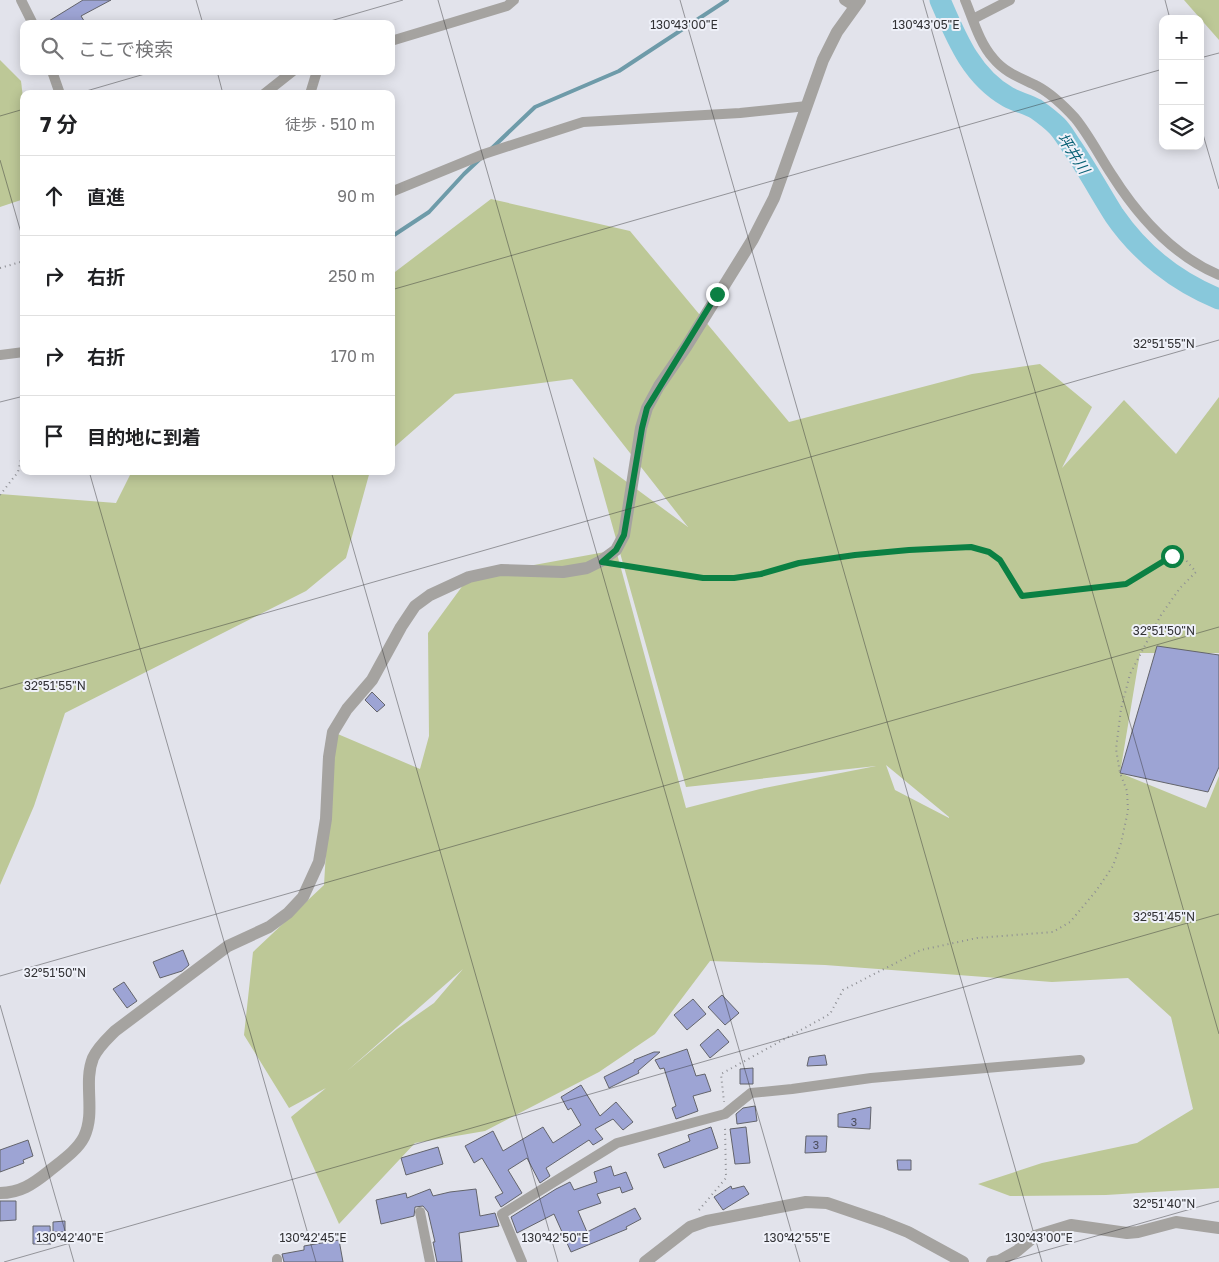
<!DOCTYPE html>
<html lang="ja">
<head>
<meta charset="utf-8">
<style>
	:root { --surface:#fff; --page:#f6f6f6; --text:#202124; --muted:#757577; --line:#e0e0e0 }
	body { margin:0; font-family:"Golos Text","Noto Sans JP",sans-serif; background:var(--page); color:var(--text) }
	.controls { position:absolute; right:15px; top:15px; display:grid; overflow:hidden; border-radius:10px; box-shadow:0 2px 12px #0003 }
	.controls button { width:45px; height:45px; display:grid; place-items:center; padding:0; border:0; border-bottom:1px solid var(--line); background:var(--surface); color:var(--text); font:25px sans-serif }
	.stop { position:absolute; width:15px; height:15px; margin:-11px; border:4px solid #0b8043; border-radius:50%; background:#fff }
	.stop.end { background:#0b8043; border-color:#fff; box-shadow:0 1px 5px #0008 }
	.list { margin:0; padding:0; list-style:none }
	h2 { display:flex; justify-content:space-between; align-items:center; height:65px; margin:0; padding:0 20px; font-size:21px }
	h2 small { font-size:16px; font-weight:400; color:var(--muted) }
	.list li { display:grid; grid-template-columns:32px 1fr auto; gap:15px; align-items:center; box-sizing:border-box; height:80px; padding:0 20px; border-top:1px solid var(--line) }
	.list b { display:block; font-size:19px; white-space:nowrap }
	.list em { font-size:16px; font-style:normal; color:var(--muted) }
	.icon { flex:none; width:28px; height:28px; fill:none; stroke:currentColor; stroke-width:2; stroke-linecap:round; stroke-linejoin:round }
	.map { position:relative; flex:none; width:1219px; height:1262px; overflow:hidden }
	.search { position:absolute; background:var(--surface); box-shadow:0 2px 12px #0003; left:20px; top:20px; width:375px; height:55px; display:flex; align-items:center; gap:12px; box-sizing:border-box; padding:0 18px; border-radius:10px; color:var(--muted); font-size:19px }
	.panel { position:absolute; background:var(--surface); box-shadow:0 2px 12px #0003; left:20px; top:90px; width:375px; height:385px; border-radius:10px }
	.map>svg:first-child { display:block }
</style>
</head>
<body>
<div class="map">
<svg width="1219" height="1262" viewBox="0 0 1219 1262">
	<rect width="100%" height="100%" fill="#e2e3eb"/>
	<g fill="#bdc897" fill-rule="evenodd">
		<polygon points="1184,0 1219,0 1219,40"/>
		<polygon points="0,60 21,81 24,106 24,199 0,207"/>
		<path d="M 491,199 L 630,231 L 789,422 L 972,374 L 1040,364 L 1092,407 L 1062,468 L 1124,400 L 1176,454 L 1219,397 L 1219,653 L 1140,653 L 1120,773 L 1206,808 L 1219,776 L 1219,1188 L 1106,1195 L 1010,1196 L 978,1184 L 1042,1163 L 1137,1143 L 1193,1109 L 1171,1017 L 1128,978 L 1052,982 L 825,965 L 710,961 L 655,1034 L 599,1072 L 485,1131 L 415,1143 L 339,1224 L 291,1117 L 326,1088 L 289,1108 L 244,1035 L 253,952 L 324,885 L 333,732 L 420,769 L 429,736 L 428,633 L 469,577 L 616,550 L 686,808 L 760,789 L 876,766 L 686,787 L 593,457 L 688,527 L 572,379 L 455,394 L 391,450 L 391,275 ZM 886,765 L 949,817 L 949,818 L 895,790 ZM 463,969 L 434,1003 L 397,1029 L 347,1071 Z"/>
		<polygon points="132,471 370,471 346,558 306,591 65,713 34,806 0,885 0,494 116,503"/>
	</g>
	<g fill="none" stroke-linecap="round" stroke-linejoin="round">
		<g stroke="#6e9ba9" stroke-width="4">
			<polyline points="490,150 535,107 619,71 727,0"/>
			<polyline points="391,237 429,212 464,174 481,158"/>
		</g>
		<path stroke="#88c8db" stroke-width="21" d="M 940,0 C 956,37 971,76 1008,97 C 1017,102 1027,104 1036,109 C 1043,114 1051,120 1057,126 C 1062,131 1066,138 1070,144 C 1086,167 1099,191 1114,215 C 1140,253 1177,282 1219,299"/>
	</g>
	<g fill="#9da4d4" stroke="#63646b">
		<polygon points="83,0 111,0 81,16 86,24 44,24"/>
		<polygon points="1157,646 1219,655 1219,767 1208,792 1120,773"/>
		<polygon points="372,692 385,705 377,712 365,700"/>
		<polygon points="183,950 189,965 182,971 160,978 153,962"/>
		<polygon points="124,982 137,1001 127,1008 113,989"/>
		<polygon points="722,995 739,1013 725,1025 708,1007"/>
		<polygon points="693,999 706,1014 687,1030 674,1015"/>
		<polygon points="718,1029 729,1042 710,1058 700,1045"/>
		<polygon points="687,1049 696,1076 705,1074 711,1091 693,1096 698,1111 676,1119 672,1108 676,1106 664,1068 660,1069 655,1060"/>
		<polygon points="654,1052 660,1052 638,1071 639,1073 609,1088 604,1077 634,1062 634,1060"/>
		<polygon points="825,1055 827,1065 807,1066 809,1057"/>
		<polygon points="753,1068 753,1084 740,1084 740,1069"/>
		<polygon points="581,1085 600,1116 616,1102 633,1122 623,1130 613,1119 595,1129 603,1139 593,1145 589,1140 546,1168 550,1176 540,1183 527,1158 508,1170 522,1193 501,1207 495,1197 503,1193 482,1158 474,1163 465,1146 493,1131 503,1151 543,1127 553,1143 581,1125 571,1108 568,1110 561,1097"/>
		<polygon points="755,1106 757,1121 737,1124 736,1114 743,1108"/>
		<polygon points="871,1107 870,1129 838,1127 838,1114"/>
		<polygon points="711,1127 718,1148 664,1168 658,1154 690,1141 688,1135"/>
		<polygon points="746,1127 750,1163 735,1164 730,1129"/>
		<polygon points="806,1136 827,1136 826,1152 805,1153"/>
		<polygon points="28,1140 33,1156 23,1160 24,1163 0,1172 0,1150"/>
		<polygon points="438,1147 443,1164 406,1175 401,1158"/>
		<polygon points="897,1160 911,1160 911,1170 898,1170"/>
		<polygon points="611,1166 614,1176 626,1172 633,1189 622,1193 620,1187 597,1194 601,1203 578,1211 587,1232 635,1208 641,1219 626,1227 627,1229 571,1252 554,1214 517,1233 511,1217 556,1189 570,1182 574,1190 597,1182 594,1172"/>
		<polygon points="731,1186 732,1189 744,1186 749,1194 723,1210 714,1197"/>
		<polygon points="430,1189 433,1196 450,1192 476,1189 480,1216 495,1213 499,1226 459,1233 462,1262 437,1262 433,1242 435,1242 428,1212 423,1206 415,1207 414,1216 381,1224 376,1200 406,1193 407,1198"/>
		<polygon points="0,1201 16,1201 16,1220 0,1221"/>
		<polygon points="65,1221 65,1232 53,1232 53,1222"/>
		<polygon points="33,1226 50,1226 51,1244 33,1244"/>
		<polygon points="339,1240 343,1262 284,1262 282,1254 304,1250 304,1246"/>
	</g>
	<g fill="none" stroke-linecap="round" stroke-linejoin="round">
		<g stroke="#8d8e93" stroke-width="2" stroke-dasharray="1 4" stroke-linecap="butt">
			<polyline points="0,268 24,261"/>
			<polyline points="0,495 18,472 24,446 24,377"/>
			<path d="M 619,564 C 657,569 697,582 736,578 C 757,576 777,568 799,563 C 844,553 892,552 939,550 C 955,549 972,545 988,551 C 1004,558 1012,582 1022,596 L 1126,584 L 1172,556 L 1184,558 L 1196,572 L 1180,588 L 1161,615 L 1130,674 L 1121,709 L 1116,749 L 1120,773 L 1127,791 L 1128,811 L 1121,843 L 1113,866 L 1096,891 L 1070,922 L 1053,932 L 977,938 L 921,950 L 843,990 L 830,1014 L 721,1074 L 724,1102"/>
			<polyline points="699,1210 726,1178 725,1126"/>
		</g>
		<g stroke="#a5a3a0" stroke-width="10">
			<polyline points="21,0 33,24"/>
			<polyline points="844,0 855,7"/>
			<path d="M 965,0 C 973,19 979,42 993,58 C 1005,73 1021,78 1037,86 C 1052,94 1064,106 1075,118 C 1089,135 1100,157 1112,175 C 1138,216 1174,256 1219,275"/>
			<polyline points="973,19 1010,0"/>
			<polyline points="391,41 507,6 514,0"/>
			<polyline points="52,71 60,94"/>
			<polyline points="264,94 293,71"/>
			<polyline points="310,94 317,71"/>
			<polyline points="391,192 484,154 583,122 740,113 807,106"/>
			<polyline points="0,355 24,352"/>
			<polyline points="420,1212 430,1262"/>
			<polyline points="277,1259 277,1262"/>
			<polyline points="522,1262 502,1214 617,1143 725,1114 751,1093 792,1089 871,1078 1080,1060"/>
		</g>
		<g stroke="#a5a3a0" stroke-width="12">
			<path d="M 0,1193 C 20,1193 33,1184 48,1172 C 60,1162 77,1151 84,1137 C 96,1112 83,1083 93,1058 C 98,1047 107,1039 115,1031 L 228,946 L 269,927 L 288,913 L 303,897 L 319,862 L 326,819 L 329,757 L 333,732 L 347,709 L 372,680 L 401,627 L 415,606 L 430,595 L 469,577 L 501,570 L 563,572 L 587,568 L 601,561 L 616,550 L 624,535 L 641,428 L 647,408 L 659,386 L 686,347 L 753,239 L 774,198 L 823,60 L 837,32 L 860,0"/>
			<polyline points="645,1262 690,1227 707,1221 806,1202 827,1203 883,1222 908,1232 963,1262"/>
			<polyline points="992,1262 999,1261 1017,1251 1035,1236 1071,1225 1127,1233 1138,1232 1176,1222 1219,1228"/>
		</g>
	</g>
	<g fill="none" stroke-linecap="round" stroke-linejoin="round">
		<polyline stroke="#0b8043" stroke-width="6" points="717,294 647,408 642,428 624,535 616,550 602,562 703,578 734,578 761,574 799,563 855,555 909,550 971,547 989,552 1000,560 1022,596 1126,584 1172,556"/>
	</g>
	<path fill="none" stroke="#323235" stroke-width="1" stroke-opacity="0.45" d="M 196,0 L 203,24M 438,0 L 800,1262M 680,0 L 1042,1262M 923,0 L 1219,1034M 1165,0 L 1170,19M 320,24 L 403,0M 1200,58 L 1219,53M 217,71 L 223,94M 76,94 L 155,71M 0,116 L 24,109M 1200,124 L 1219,189M 0,160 L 24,243M 391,290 L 1163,69M 0,402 L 24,396M 89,471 L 316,1262M 331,471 L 558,1262M 0,689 L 1219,340M 0,976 L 1219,627M 0,1005 L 74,1262M 4,1262 L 1219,914M 1005,1262 L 1219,1201"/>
	<g text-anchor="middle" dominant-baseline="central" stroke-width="4" stroke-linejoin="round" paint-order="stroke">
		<g font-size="11" fill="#4d4e5d">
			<text x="854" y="1121">3</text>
			<text x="816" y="1144">3</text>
		</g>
		<g font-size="15" font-style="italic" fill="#096175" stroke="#eff1f9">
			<text transform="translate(1074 153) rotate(57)">坪井川</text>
		</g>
	</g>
	<g font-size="12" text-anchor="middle" fill="#323235" stroke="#eff1f9" stroke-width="4" stroke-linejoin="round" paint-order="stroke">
		<text x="684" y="29">130°43'00"E</text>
		<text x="926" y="29">130°43'05"E</text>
		<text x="1164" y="348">32°51'55"N</text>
		<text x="1164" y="635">32°51'50"N</text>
		<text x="55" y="690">32°51'55"N</text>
		<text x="1164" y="921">32°51'45"N</text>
		<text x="55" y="977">32°51'50"N</text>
		<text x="1164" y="1208">32°51'40"N</text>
		<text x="70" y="1242">130°42'40"E</text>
		<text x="313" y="1242">130°42'45"E</text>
		<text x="555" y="1242">130°42'50"E</text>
		<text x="797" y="1242">130°42'55"E</text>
		<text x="1039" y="1242">130°43'00"E</text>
	</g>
</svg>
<div class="controls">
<button>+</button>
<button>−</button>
<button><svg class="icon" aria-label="layers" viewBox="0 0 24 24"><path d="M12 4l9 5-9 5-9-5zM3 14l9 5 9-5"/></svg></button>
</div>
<div class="stop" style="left:1172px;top:556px"></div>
<div class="stop end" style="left:717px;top:294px"></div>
<div class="search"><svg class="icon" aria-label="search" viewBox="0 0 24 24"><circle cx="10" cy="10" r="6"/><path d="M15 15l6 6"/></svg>ここで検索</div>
<section class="panel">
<h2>7 分<small>徒歩 · 510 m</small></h2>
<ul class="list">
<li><svg class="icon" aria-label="ahead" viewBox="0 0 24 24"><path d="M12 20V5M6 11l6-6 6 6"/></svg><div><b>直進</b></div><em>90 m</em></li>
<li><svg class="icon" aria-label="right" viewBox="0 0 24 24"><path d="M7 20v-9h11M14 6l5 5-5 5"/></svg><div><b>右折</b></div><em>250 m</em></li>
<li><svg class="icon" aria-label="right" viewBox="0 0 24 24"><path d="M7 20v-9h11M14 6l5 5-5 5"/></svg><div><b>右折</b></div><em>170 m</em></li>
<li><svg class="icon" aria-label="arrive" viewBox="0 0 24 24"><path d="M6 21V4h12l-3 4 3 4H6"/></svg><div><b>目的地に到着</b></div></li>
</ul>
</section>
</div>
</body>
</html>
